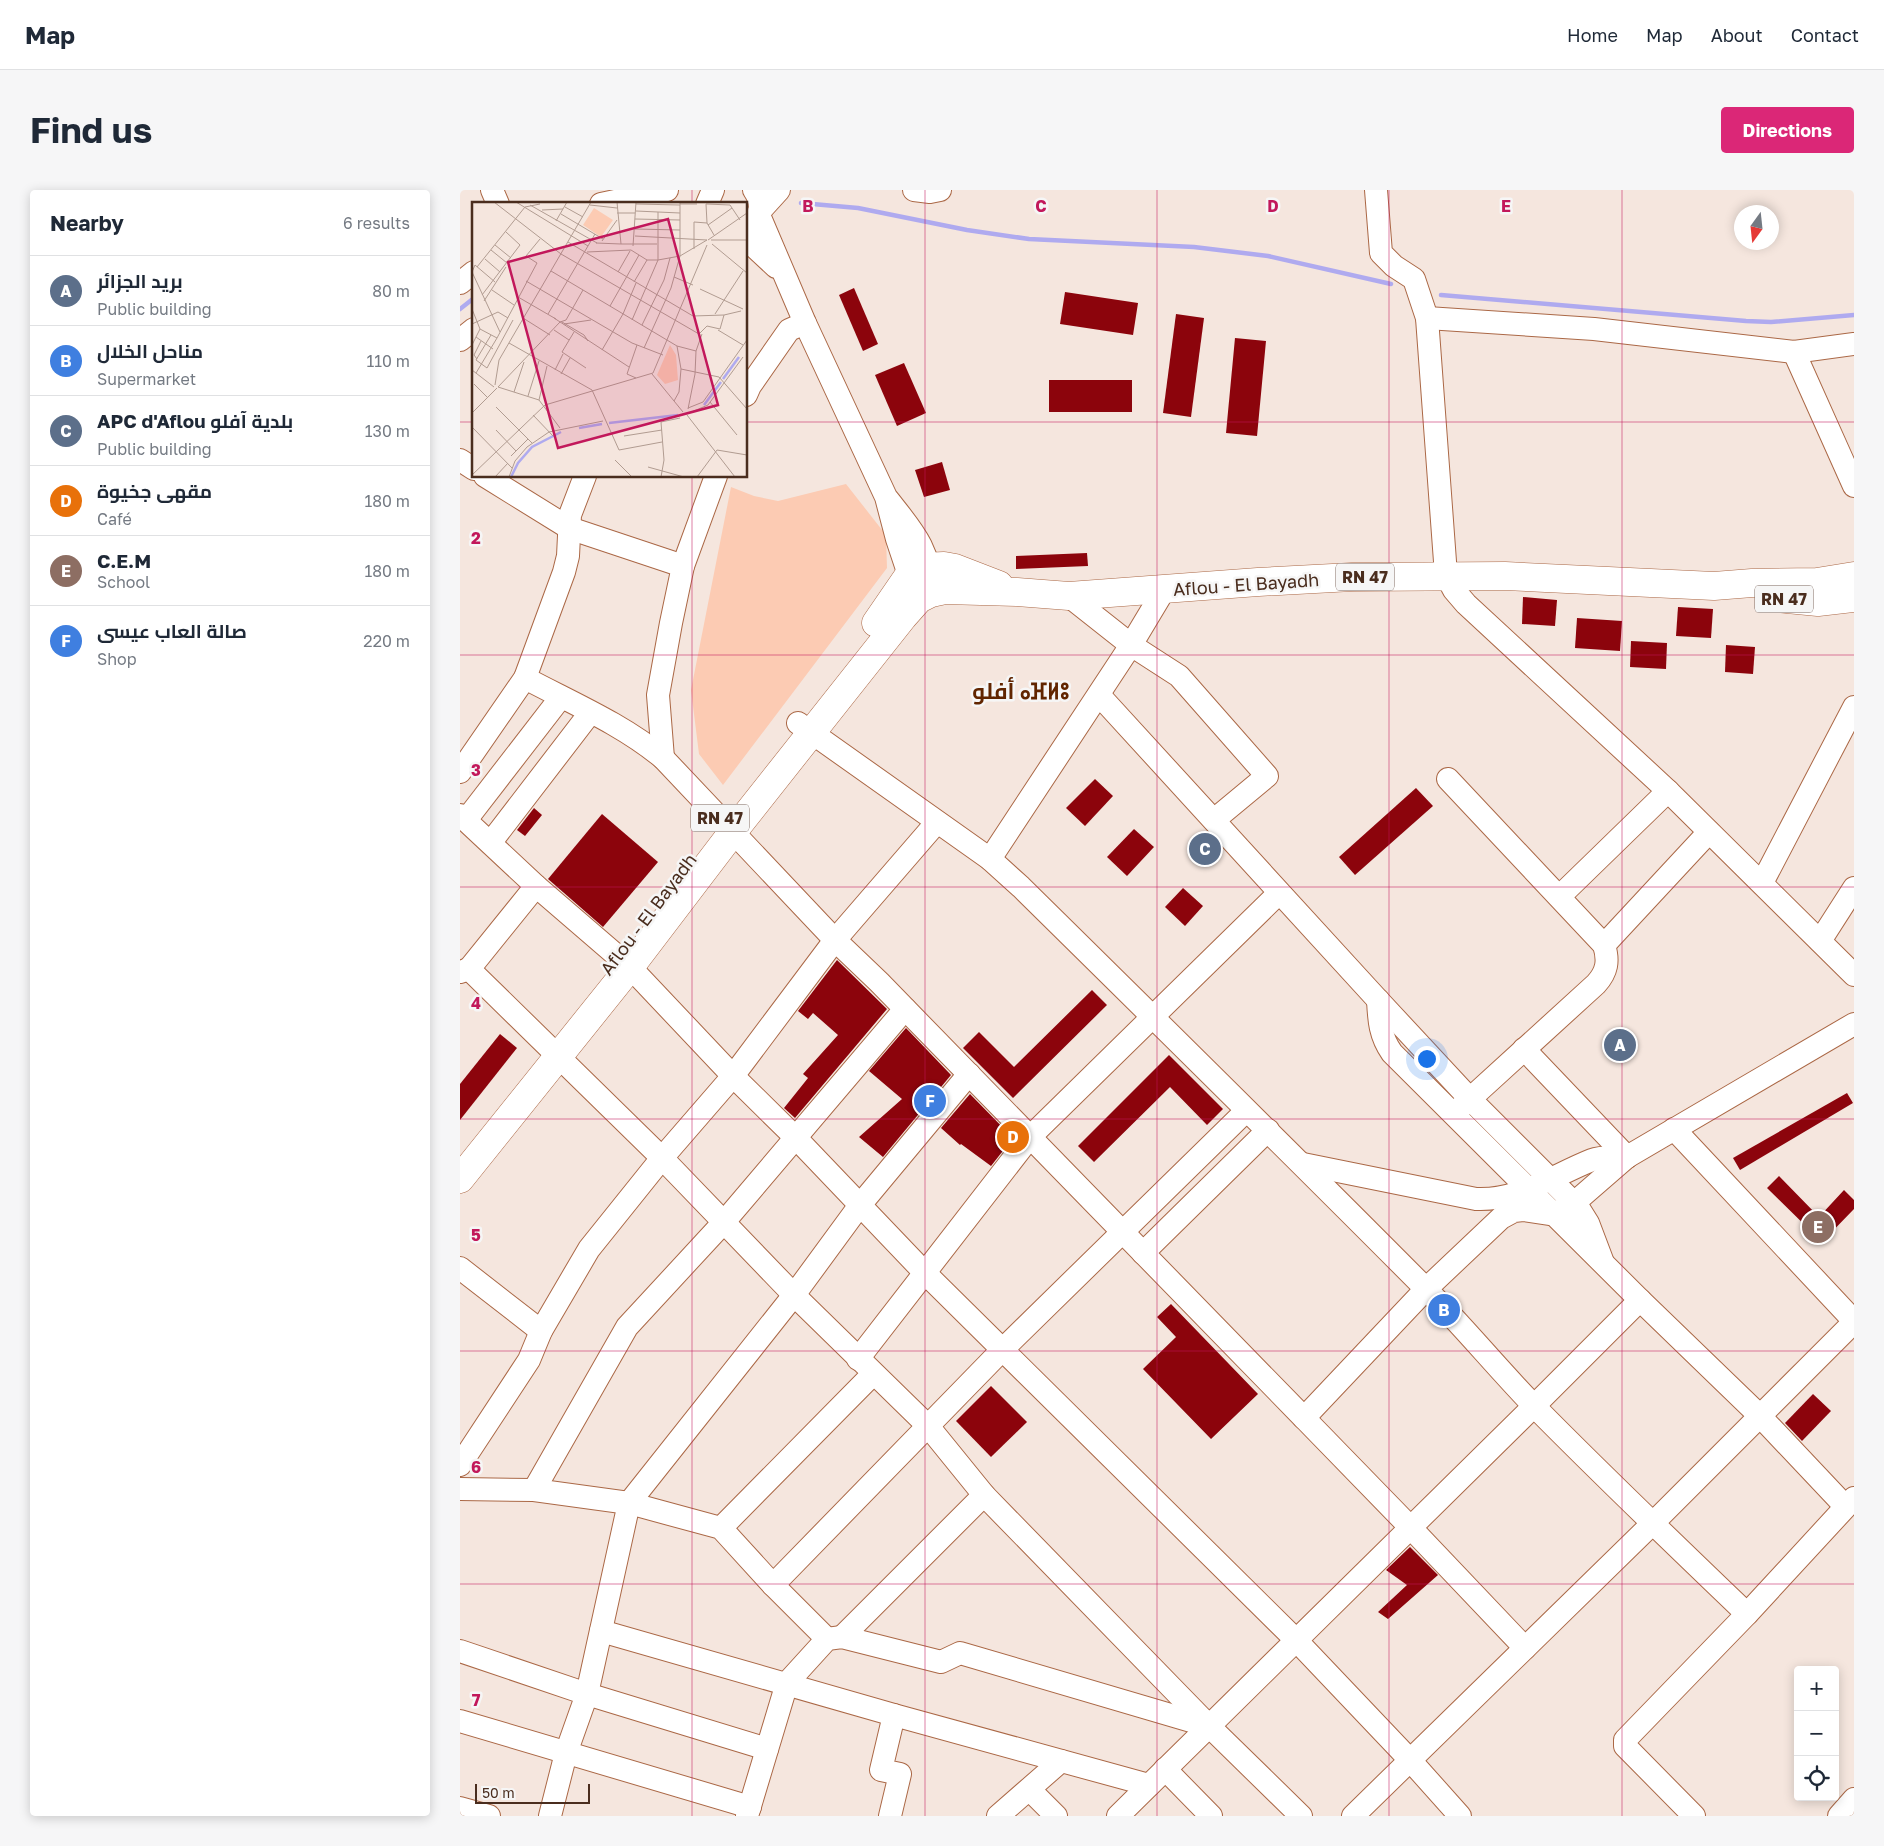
<!DOCTYPE html>
<html lang="en">
<head>
<meta charset="utf-8">
<style>
	:root { --surface:#fff; --page:#f6f6f7; --text:#1f2937; --muted:#747a83; --line:#e0e1e3; --accent:#db2777 }
	body { margin:0; font-family:"Golos Text",Cairo,"Noto Sans Tifinagh",sans-serif; background:var(--page); color:var(--text) }
	.controls { position:absolute; right:15px; bottom:15px; display:grid; overflow:hidden; border-radius:5px; box-shadow:0 2px 12px #0003 }
	.controls button { width:45px; height:45px; display:grid; place-items:center; padding:0; border:0; border-bottom:1px solid var(--line); background:var(--surface); color:var(--text); font:25px sans-serif }
	.compass { position:absolute; left:1274px; top:15px; width:45px; height:45px; border-radius:50%; background:var(--surface); box-shadow:0 2px 12px #0003; rotate:195deg }
	.scale { position:absolute; left:15px; bottom:12px; width:115px; box-sizing:border-box; padding-left:5px; border:2px solid #4a2d1e; border-top:0; font-size:14px; line-height:18px; white-space:nowrap; color:#4a2d1e; -webkit-text-stroke:4px #f6f6f6; paint-order:stroke }
	.you { position:absolute; left:966px; top:868px; width:18px; height:18px; margin:-12px; border:4px solid #fff; border-radius:50%; background:#1a73e8; box-shadow:0 0 0 8px #1a73e833 }
	.badge { display:grid; place-items:center; width:32px; height:32px; border-radius:50%; background:var(--accent); color:#fff; font-size:16px; font-weight:700 }
	.pin { position:absolute; translate:-50% -50%; border:2px solid #fff; box-shadow:0 1px 5px #0006 }
	.list { margin:0; padding:0; list-style:none }
	h2 { display:flex; justify-content:space-between; align-items:center; height:65px; margin:0; padding:0 20px; font-size:21px }
	h2 small { font-size:16px; font-weight:400; color:var(--muted) }
	.list li { display:grid; grid-template-columns:32px 1fr auto; gap:15px; align-items:center; box-sizing:border-box; height:70px; padding:0 20px; border-top:1px solid var(--line) }
	.list b { display:block; font-size:19px; white-space:nowrap }
	.list p { margin:0; font-size:16px; white-space:nowrap; color:var(--muted) }
	.list em { font-size:16px; font-style:normal; color:var(--muted) }
	.icon { flex:none; width:28px; height:28px; fill:none; stroke:currentColor; stroke-width:2; stroke-linecap:round; stroke-linejoin:round }
	.map { position:relative; flex:none; width:1394px; height:1626px; overflow:hidden; border-radius:5px }
	header { display:flex; align-items:center; gap:30px; box-sizing:border-box; height:70px; padding:0 25px; background:var(--surface); border-bottom:1px solid var(--line) }
	header strong { font-size:24px }
	nav { display:flex; gap:28px; margin-inline-start:auto; font-size:18px }
	.intro { display:flex; align-items:center; justify-content:space-between; box-sizing:border-box; height:120px; padding:0 30px }
	h1 { margin:0; font-size:35px }
	.button { padding:12px 22px; border-radius:5px; background:var(--accent); color:#fff; font-size:18px; font-weight:700 }
	main { display:flex; gap:30px; padding:0 30px }
	aside { flex:1; background:var(--surface); border-radius:5px; box-shadow:0 2px 12px #0003 }
	.map>svg:first-child { display:block }
</style>
</head>
<body>
<header>
<strong>Map</strong>
<nav><a>Home</a><a>Map</a><a>About</a><a>Contact</a></nav>
</header>
<div class="intro"><h1>Find us</h1><a class="button">Directions</a></div>
<main>
<aside>
<h2>Nearby<small>6 results</small></h2>
<ul class="list">
<li><span class="badge" style="background:#5c6f8a">A</span><div><b>بريد الجزائر</b><p>Public building</p></div><em>80 m</em></li>
<li><span class="badge" style="background:#3f7fe0">B</span><div><b>مناحل الخلال</b><p>Supermarket</p></div><em>110 m</em></li>
<li><span class="badge" style="background:#5c6f8a">C</span><div><b>APC d'Aflou بلدية آفلو</b><p>Public building</p></div><em>130 m</em></li>
<li><span class="badge" style="background:#e8710a">D</span><div><b>مقهى جخيوة</b><p>Café</p></div><em>180 m</em></li>
<li><span class="badge" style="background:#8d6e63">E</span><div><b>C.E.M</b><p>School</p></div><em>180 m</em></li>
<li><span class="badge" style="background:#3f7fe0">F</span><div><b>صالة العاب عيسى</b><p>Shop</p></div><em>220 m</em></li>
</ul>
</aside>
<div class="map">
<svg width="1394" height="1626" viewBox="0 0 1394 1626">
	<rect width="100%" height="100%" fill="#f5e6de"/>
	<polygon fill="#fccbb3" points="386,294 426,345 427,378 263,595 239,564 231,500 271,297 294,306 318,311"/>
	<g fill="none" stroke-linecap="round" stroke-linejoin="round">
		<g stroke="#afaaef" stroke-width="4.5">
			<polyline points="341,13 398,18 507,40 569,49 734,57 808,66 931,94"/>
			<polyline points="981,105 1286,131 1311,132 1394,125"/>
			<polyline points="0,119 14,108"/>
		</g>
	</g>
	<g fill="#8c040c">
		<polygon points="394,98 418,154 403,161 379,105"/>
		<polygon points="605,102 678,113 673,145 600,134"/>
		<polygon points="716,124 744,128 731,227 703,223"/>
		<polygon points="775,148 806,151 797,246 766,243"/>
		<polygon points="444,173 466,223 437,236 415,185"/>
		<rect x="589" y="190" width="83" height="32"/>
		<polygon points="482,272 490,300 464,307 455,280"/>
		<polygon points="627,363 628,376 556,379 556,366"/>
		<polygon points="1063,407 1097,410 1095,436 1062,434"/>
		<polygon points="1218,417 1253,419 1251,448 1216,446"/>
		<polygon points="1117,428 1162,431 1160,461 1115,458"/>
		<polygon points="1171,451 1207,453 1206,479 1170,477"/>
		<polygon points="1266,455 1295,457 1293,484 1265,482"/>
		<polygon points="635,589 653,606 625,636 606,618"/>
		<polygon points="956,598 973,616 895,685 879,667"/>
		<polygon points="74,618 82,625 65,646 57,640"/>
		<polygon points="142,624 198,672 143,737 88,689"/>
		<polygon points="674,639 694,657 667,686 647,667"/>
		<polygon points="723,698 743,716 725,736 705,717"/>
		<polygon points="377,770 427,819 335,928 324,918 348,888 343,884 378,845 353,823 348,829 338,821"/>
		<polygon points="632,800 647,815 553,908 503,858 519,842 554,877"/>
		<polygon points="446,838 491,885 423,967 399,947 442,909 409,881"/>
		<polygon points="40,844 57,858 0,930 0,894"/>
		<polygon points="709,865 763,919 747,935 710,897 634,972 618,956"/>
		<polygon points="1387,903 1393,913 1280,980 1273,968"/>
		<polygon points="510,904 553,948 531,976 501,954 500,955 481,938"/>
		<polygon points="1319,986 1359,1027 1384,1000 1394,1010 1394,1019 1362,1052 1307,998"/>
		<polygon points="711,1114 798,1204 751,1249 683,1179 716,1147 697,1127"/>
		<polygon points="531,1196 567,1232 531,1267 496,1231"/>
		<polygon points="1353,1204 1371,1221 1342,1251 1325,1233"/>
		<polygon points="950,1357 978,1385 928,1429 918,1422 947,1395 926,1380"/>
	</g>
	<g fill="none" stroke-linecap="round" stroke-linejoin="round">
		<g stroke="#ab6846" stroke-width="24">
			<g id="minor">
				<polyline points="32,0 38,14"/>
				<polyline points="454,0 470,2 480,0"/>
				<polyline points="916,0 921,63 934,76 954,89 967,128 986,385 994,400 1006,414 1208,601 1394,785"/>
				<polyline points="141,14 207,0"/>
				<polyline points="247,14 253,0"/>
				<polyline points="299,22 319,0"/>
				<path d="M 299,25 L 345,133 L 426,307 L 437,349 L 449,385 L 458,395 L 471,403 C 472,360 451,339 426,307"/>
				<path d="M 291,36 C 301,25 303,13 294,0"/>
				<polyline points="286,49 316,77"/>
				<polyline points="0,93 14,82"/>
				<polyline points="967,128 1134,139 1334,162 1394,154"/>
				<polyline points="0,150 14,139"/>
				<polyline points="1334,162 1394,296"/>
				<polyline points="286,205 290,196 329,140 345,133"/>
				<polyline points="0,270 14,279"/>
				<polyline points="25,286 109,338 223,376"/>
				<polyline points="704,400 671,455 719,486 807,586 754,630"/>
				<path d="M 65,488 C 112,513 162,534 203,568 L 375,750 L 419,792 L 844,1228 L 966,1099 L 1041,1028 L 1054,1021 L 1063,1020 L 1089,1024 L 1102,1020 L 1114,1013 L 1167,967 L 1394,834"/>
				<polyline points="639,505 918,810 1010,909 1118,1017 1128,1033 1142,1070"/>
				<path d="M 338,533 L 530,669 L 561,697 C 696,830 831,963 964,1097 C 1003,1136 1038,1179 1076,1218 C 1145,1288 1216,1356 1287,1424"/>
				<polyline points="203,568 198,505 211,433 223,376 256,286"/>
				<polyline points="0,582 65,488 104,382 108,366 110,325 125,286"/>
				<path d="M 988,589 L 1144,755 C 1149,771 1147,782 1136,794 L 1000,918"/>
				<polyline points="0,625 76,696 170,777 273,886 336,948 465,1083 836,1450 950,1570 1000,1626"/>
				<polyline points="6,630 101,507"/>
				<polyline points="31,652 130,523"/>
				<polyline points="530,669 671,455 609,406"/>
				<polyline points="1302,693 1394,517"/>
				<polyline points="1100,706 1208,601"/>
				<polyline points="1360,751 1394,698"/>
				<polyline points="1144,755 1249,642"/>
				<polyline points="9,779 76,696"/>
				<polyline points="0,782 9,779 202,968 334,1105 468,1236 524,1305 749,1536 841,1626"/>
				<path d="M 918,810 C 919,831 920,846 932,863 L 1180,1110 L 1300,1226 L 1385,1316"/>
				<polyline points="1064,859 1167,967"/>
				<polyline points="1214,939 1394,1131"/>
				<path d="M 843,974 L 1016,1009 C 1059,1011 1094,985 1132,970 C 1142,966 1156,968 1167,967"/>
				<polyline points="683,1063 808,940"/>
				<polyline points="0,1078 81,1141"/>
				<polyline points="398,1169 570,947 819,703"/>
				<polyline points="844,1228 950,1337 1065,1458"/>
				<polyline points="0,1275 69,1170 81,1141 129,1059 202,968 273,886 375,750 477,632"/>
				<polyline points="0,1299 74,1300 169,1313 261,1338 313,1395 367,1449"/>
				<polyline points="74,1300 167,1137 264,1032 445,819"/>
				<polyline points="261,1338 413,1184"/>
				<polyline points="313,1395 542,1160 786,921"/>
				<polyline points="141,1441 434,1525 421,1580 440,1584 430,1626"/>
				<polyline points="382,1447 524,1305"/>
				<polyline points="0,1461 127,1504 307,1559"/>
				<polyline points="434,1525 689,1595"/>
				<polyline points="0,1531 290,1617"/>
				<polyline points="705,1579 751,1626"/>
				<polyline points="570,1600 596,1626"/>
				<polyline points="0,1618 29,1626"/>
				<polyline points="90,1626 106,1563 127,1504 169,1313 334,1105 400,1015 509,884"/>
				<polyline points="287,1626 327,1493 367,1449 382,1447 481,1472 500,1463 748,1536"/>
				<polyline points="538,1626 601,1571"/>
				<polyline points="658,1626 1074,1216 1180,1110"/>
				<polyline points="893,1626 1192,1334 1394,1132"/>
				<polyline points="1234,1626 1165,1556 1165,1550 1287,1424 1394,1308"/>
				<polyline points="1379,1626 1394,1609"/>
			</g>
		</g>
		<g stroke="#ab6846" stroke-width="29">
			<g id="major">
				<polyline points="1315,408 1358,412 1394,408"/>
				<polyline points="416,433 449,385 463,377 484,376 495,378 539,395"/>
				<polyline points="0,989 170,777 272,643 443,427 459,409 471,403 485,400 557,402 609,406 798,392 892,387 1045,386 1254,396 1292,393 1357,392 1394,386"/>
			</g>
		</g>
		<use href="#minor" stroke="#fff" stroke-width="22"/>
		<use href="#major" stroke="#fff" stroke-width="28"/>
	</g>
	<path fill="none" stroke="#c2185b" stroke-width="1" stroke-opacity="0.55" d="M 232,0 L 232,14M 465,0 L 465,1626M 697,0 L 697,1626M 929,0 L 929,1626M 1162,0 L 1162,1626M 0,232 L 14,232M 286,232 L 1394,232M 232,286 L 232,1626M 0,465 L 1394,465M 0,697 L 1394,697M 0,929 L 1394,929M 0,1161 L 1394,1161M 0,1394 L 1394,1394"/>
	<g text-anchor="middle" dominant-baseline="central" stroke-width="5" stroke-linejoin="round" paint-order="stroke">
		<g fill="#f6f6f6" stroke="#7e695f" stroke-width="1">
			<rect x="876" y="373.5" width="58" height="27" rx="4"/>
			<rect x="1295" y="395.5" width="58" height="27" rx="4"/>
			<rect x="231" y="614.5" width="58" height="27" rx="4"/>
		</g>
		<g font-size="16" font-weight="bold" fill="#4a2d1e">
			<text x="905" y="387">RN 47</text>
			<text x="1324" y="409">RN 47</text>
			<text x="260" y="628">RN 47</text>
		</g>
		<g font-size="18" fill="#4a2d1e" stroke="#f6f6f6">
			<text transform="translate(786 394) rotate(-4)">Aflou - El Bayadh</text>
			<text transform="translate(188 724) rotate(-53)">Aflou - El Bayadh</text>
		</g>
		<g font-size="22" font-weight="bold" fill="#612500" stroke="#f6f6f6">
			<text x="561" y="500">أفلو ⴰⴼⵍⵓ</text>
		</g>
	</g>
	<g transform="translate(12 12)">
		<rect width="275" height="275" fill="#f5e6de"/>
		<path d="M 122,6 L 141,18 L 129,35 L 111,23 ZM 198,143 L 204,153 L 206,178 L 193,182 L 185,173 Z" fill="#fccbb3"/>
		<path fill="none" stroke="#afaaef" stroke-width="2.5" d="M 251,177 L 267,155M 232,203 L 249,180M 137,221 L 206,213M 107,226 L 130,222M 39,275 L 46,261 L 60,245 L 89,230"/>
		<path fill="none" stroke="#b19c91" stroke-width="1" d="M 22,0 L 89,52 L 227,132 L 235,124 L 248,127 L 252,113M 44,0 L 116,44M 145,0 L 149,42 L 185,42M 164,2 L 208,3M 208,2 L 225,2M 58,3 L 125,41M 118,3 L 145,6M 93,5 L 111,15M 70,8 L 91,7M 164,9 L 208,11M 145,11 L 163,11M 89,12 L 131,37M 163,17 L 208,18M 84,19 L 95,0M 235,21 L 234,2 L 258,3 L 268,18M 236,23 L 260,6M 163,27 L 208,28M 163,34 L 235,38M 236,38 L 275,11M 239,38 L 275,38M 130,39 L 145,18M 96,40 L 221,114 L 252,113 L 269,109M 124,41 L 149,42M 240,42 L 275,71M 23,43 L 39,56M 161,44 L 164,0M 222,47 L 222,20 L 235,21 L 242,33M 19,48 L 35,61M 115,50 L 159,48 L 175,58 L 186,58 L 208,54 L 235,38M 13,57 L 28,70M 5,65 L 53,5 L 68,2M 79,69 L 111,88M 0,70 L 28,130M 0,70 L 3,63 L 23,80M 146,70 L 158,49M 202,75 L 221,83M 54,79 L 160,141 L 191,153M 162,80 L 175,58M 228,87 L 271,107M 20,88 L 42,103M 10,93 L 48,43 L 34,30M 46,95 L 84,117M 12,99 L 34,65M 138,104 L 167,53M 0,107 L 8,127 L 25,136 L 4,171M 76,112 L 123,32M 243,112 L 271,69M 51,116 L 78,133M 82,116 L 157,165M 160,118 L 186,58 L 186,10M 90,120 L 112,133 L 116,139M 0,122 L 26,110 L 36,116M 92,122 L 119,118M 170,123 L 192,78 L 198,56M 82,128 L 97,138M 246,128 L 271,143M 102,130 L 90,150 L 114,166M 19,133 L 4,158 L 15,166 L 41,118M 4,135 L 21,147M 25,136 L 65,61 L 54,54 L 68,37M 37,141 L 120,188 L 147,248 L 190,240M 0,143 L 8,127M 172,146 L 199,86 L 208,54 L 208,0M 130,148 L 151,112 L 164,81M 5,157 L 2,153 L 9,139M 209,167 L 247,175 L 275,207M 0,168 L 22,185M 83,168 L 91,152M 89,172 L 98,156M 180,172 L 211,210M 164,176 L 155,172 L 165,143M 2,182 L 15,195M 23,183 L 27,158 L 119,0M 26,185 L 88,120 L 94,118 L 111,88 L 205,144 L 224,149M 26,185 L 67,198 L 88,226M 42,190 L 52,160M 56,194 L 67,159M 67,198 L 75,164M 202,199 L 207,190 L 209,167 L 205,144M 238,200 L 265,233M 24,205 L 60,241M 216,206 L 231,200 L 275,138M 216,207 L 223,172 L 224,149 L 230,132M 0,211 L 25,186M 217,211 L 236,203 L 271,155M 61,213 L 81,234M 215,213 L 263,275M 0,225 L 40,266M 24,228 L 44,249M 152,234 L 190,228M 39,254 L 56,237M 143,258 L 160,275M 176,265 L 212,275M 0,273 L 73,203 L 181,171 L 235,43M 23,275 L 36,261M 37,275 L 43,259 L 55,245 L 77,230 L 131,219M 189,275 L 192,258 L 189,220 L 208,216M 225,275 L 245,248 L 275,253"/>
		<path fill="#c2185b" fill-opacity="0.15" stroke="#c2185b" stroke-width="2.5" d="M 196,17 L 246,203 L 86,246 L 36,60 Z"/>
		<rect width="275" height="275" fill="none" stroke="#4a2d1e" stroke-width="2.5"/>
	</g>
	<g font-size="16" text-anchor="middle" font-weight="bold" fill="#c2185b" stroke="#f6f6f6" stroke-width="5" stroke-linejoin="round" paint-order="stroke">
		<text x="348" y="22">B</text>
		<text x="581" y="22">C</text>
		<text x="813" y="22">D</text>
		<text x="1046" y="22">E</text>
		<text x="16" y="354">2</text>
		<text x="16" y="586">3</text>
		<text x="16" y="819">4</text>
		<text x="16" y="1051">5</text>
		<text x="16" y="1283">6</text>
		<text x="16" y="1516">7</text>
	</g>
</svg>
<div class="controls">
<button>+</button>
<button>−</button>
<button><svg class="icon" aria-label="locate" viewBox="0 0 24 24"><circle cx="12" cy="12" r="6"/><path d="M12 2v4M12 18v4M2 12h4M18 12h4"/></svg></button>
</div>
<svg class="compass" viewBox="-18 -18 36 36"><path d="M0-13l5 13h-10z" fill="#e53935"/><path d="M0 13l5-13h-10z" fill="#747a83"/></svg>
<div class="scale">50 m</div>
<div class="you"></div>
<div class="pin badge" style="left:1160px;top:855px;background:#5c6f8a">A</div>
<div class="pin badge" style="left:984px;top:1120px;background:#3f7fe0">B</div>
<div class="pin badge" style="left:745px;top:659px;background:#5c6f8a">C</div>
<div class="pin badge" style="left:553px;top:947px;background:#e8710a">D</div>
<div class="pin badge" style="left:1358px;top:1037px;background:#8d6e63">E</div>
<div class="pin badge" style="left:470px;top:911px;background:#3f7fe0">F</div>
</div>
</main>
</body>
</html>
